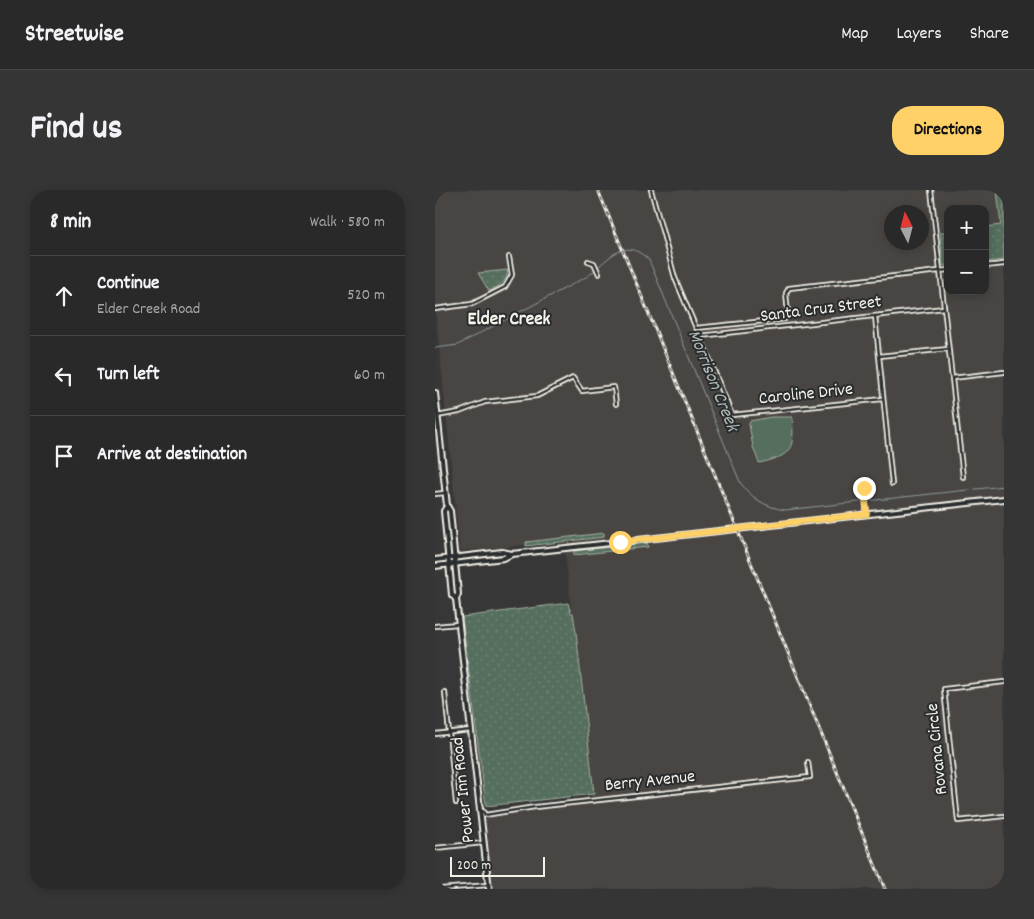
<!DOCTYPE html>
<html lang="en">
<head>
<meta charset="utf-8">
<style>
	:root { --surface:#2a2929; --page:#363535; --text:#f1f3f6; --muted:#a5a6a8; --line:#464546; --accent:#ffd166 }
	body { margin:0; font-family:Dekko,sans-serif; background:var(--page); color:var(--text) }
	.controls { position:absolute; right:15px; top:15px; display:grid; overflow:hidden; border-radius:10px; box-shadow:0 2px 8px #0003 }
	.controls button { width:45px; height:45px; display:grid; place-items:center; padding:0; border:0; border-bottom:1px solid var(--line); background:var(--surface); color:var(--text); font:25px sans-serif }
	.compass { position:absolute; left:449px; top:15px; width:45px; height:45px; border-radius:50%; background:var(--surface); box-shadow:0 2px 8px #0003; rotate:354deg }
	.scale { position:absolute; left:15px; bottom:12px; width:95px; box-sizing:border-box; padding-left:5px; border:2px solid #f4f1e8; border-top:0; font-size:14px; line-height:18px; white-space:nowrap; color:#f4f1e8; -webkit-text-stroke:4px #2a2d2e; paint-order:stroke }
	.stop { position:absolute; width:15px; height:15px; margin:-11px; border:4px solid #ffd166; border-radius:50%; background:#fff }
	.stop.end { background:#ffd166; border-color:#fff; box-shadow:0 1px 5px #0008 }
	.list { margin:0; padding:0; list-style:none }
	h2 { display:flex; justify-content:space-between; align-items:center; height:65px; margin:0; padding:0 20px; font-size:21px }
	h2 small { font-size:16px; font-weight:400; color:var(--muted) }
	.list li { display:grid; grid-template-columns:32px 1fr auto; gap:15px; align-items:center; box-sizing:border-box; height:80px; padding:0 20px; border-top:1px solid var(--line) }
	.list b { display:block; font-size:19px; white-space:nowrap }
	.list p { margin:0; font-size:16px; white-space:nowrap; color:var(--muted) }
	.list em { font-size:16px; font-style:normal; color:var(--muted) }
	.icon { flex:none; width:28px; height:28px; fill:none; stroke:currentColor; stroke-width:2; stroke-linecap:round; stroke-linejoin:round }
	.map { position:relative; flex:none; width:569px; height:699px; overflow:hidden; border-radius:20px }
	header { display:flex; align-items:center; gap:30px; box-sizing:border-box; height:70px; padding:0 25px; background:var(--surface); border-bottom:1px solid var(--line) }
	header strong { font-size:24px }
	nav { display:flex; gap:28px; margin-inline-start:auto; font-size:18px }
	.intro { display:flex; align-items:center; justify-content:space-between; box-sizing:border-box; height:120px; padding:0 30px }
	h1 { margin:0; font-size:35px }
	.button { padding:12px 22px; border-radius:20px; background:var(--accent); color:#111; font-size:18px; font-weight:700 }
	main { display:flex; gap:30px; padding:0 30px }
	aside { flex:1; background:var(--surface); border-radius:20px; box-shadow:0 2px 8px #0003 }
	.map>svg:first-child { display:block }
</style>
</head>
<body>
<header>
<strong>Streetwise</strong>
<nav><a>Map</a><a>Layers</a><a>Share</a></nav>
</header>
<div class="intro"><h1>Find us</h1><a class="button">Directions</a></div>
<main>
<aside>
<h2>8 min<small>Walk · 580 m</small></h2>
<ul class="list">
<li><svg class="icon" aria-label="ahead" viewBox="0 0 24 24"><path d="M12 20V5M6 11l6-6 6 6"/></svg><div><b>Continue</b><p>Elder Creek Road</p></div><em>520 m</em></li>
<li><svg class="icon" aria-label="left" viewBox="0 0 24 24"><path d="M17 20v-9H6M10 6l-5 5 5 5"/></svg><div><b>Turn left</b></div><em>60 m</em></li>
<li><svg class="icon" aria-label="arrive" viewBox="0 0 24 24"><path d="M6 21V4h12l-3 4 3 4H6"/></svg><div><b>Arrive at destination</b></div></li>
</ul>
</aside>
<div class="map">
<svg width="569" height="699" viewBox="0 0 569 699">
	<defs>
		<pattern id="grass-dots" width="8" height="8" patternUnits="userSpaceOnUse" patternTransform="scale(1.25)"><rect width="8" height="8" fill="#546e5d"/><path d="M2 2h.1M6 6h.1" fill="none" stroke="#6d8374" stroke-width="1.8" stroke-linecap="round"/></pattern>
	</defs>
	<rect width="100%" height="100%" fill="#383737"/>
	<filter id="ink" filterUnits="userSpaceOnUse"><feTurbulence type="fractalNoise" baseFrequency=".02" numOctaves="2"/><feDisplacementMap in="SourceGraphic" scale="10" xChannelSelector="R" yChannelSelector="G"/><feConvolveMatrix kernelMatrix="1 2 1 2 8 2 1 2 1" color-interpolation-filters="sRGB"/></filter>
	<g filter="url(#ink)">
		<path fill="#494442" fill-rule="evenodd" d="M 0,0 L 569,0 L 569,699 L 58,699 L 50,625 L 157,612 L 129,352 L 25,361 L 0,116 ZM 513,19 L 550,19 L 550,101 L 513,101 ZM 457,22 L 487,22 L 487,52 L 457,52 Z"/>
		<g fill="url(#grass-dots)" stroke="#a4b0a2">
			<polygon points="562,0 569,0 569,70 550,72 550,37 566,35"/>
			<polygon points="513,42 513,75 508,76 505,43"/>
			<path d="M 73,80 C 72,92 64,96 54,101 L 43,83 Z"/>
			<polygon points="169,343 169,347 91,356 91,352"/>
			<polygon points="212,353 213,357 139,365 139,361"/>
			<polygon points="133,413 136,423 138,423 141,442 159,604 51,616 27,427"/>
		</g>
		<path fill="#546e5d" stroke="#a4b0a2" d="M 336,227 L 357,227 C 360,259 357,266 324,273 L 318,257 L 314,234 L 315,231 Z"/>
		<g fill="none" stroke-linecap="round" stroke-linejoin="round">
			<g stroke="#8c9c9d" stroke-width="1">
				<path d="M 163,77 C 181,61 193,50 214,70 L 305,292 C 316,308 330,317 350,320 L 569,296"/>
				<polyline points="0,158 23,155 30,151 153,86 160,80"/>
			</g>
			<g stroke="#f4f1e8" stroke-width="6">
				<g id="street">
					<polyline points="216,0 240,88 261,138 350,129 353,124 351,103 354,98 513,80"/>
					<polyline points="496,0 528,287"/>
					<polyline points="153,71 159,73 164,84"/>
					<polyline points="550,76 569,74"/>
					<polyline points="0,119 37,114 70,97 77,85 74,67"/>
					<polyline points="440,126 457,294"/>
					<polyline points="444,166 513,159"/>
					<polyline points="517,188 569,182"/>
					<polyline points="448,209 297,225 265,146 509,118"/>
					<polyline points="2,226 24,222 50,212 102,206 138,188 147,201 179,197 181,214"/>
					<polyline points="429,298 432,324"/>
					<polyline points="0,304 10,303"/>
					<polyline points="0,436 23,434"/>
					<polyline points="569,492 509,499 523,631 569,626"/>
					<polyline points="10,502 21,613"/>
					<polyline points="0,544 36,540"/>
					<polyline points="45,621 48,621 50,625 100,617 375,587 373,572"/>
					<polyline points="0,658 48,653"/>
					<polyline points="6,699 53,695"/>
				</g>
			</g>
			<g stroke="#f4f1e8" stroke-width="8">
				<g id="secondary">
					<polyline points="0,203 12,316 15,321 23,404 21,409"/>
					<polyline points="12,316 9,321 17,405 21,409 54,699"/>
					<polyline points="0,370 67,362 77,364 569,309"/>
					<polyline points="0,376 69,368 77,364"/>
				</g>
			</g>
			<use href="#street" stroke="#2a2d2e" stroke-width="2.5"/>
			<use href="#secondary" stroke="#2a2d2e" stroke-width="4"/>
			<g stroke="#f4f1e8" stroke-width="3">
				<polyline id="rail" points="163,0 450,699"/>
			</g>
			<use href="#rail" stroke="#2a2d2e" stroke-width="1" stroke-dasharray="4" stroke-linecap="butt"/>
		</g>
	</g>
	<g fill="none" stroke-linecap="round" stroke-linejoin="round" filter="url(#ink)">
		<polyline stroke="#ffd166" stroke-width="6" points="185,352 432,324 429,298"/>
	</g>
	<g text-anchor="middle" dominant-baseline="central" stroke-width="4" stroke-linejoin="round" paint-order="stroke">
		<g font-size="18" fill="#f4f1e8" stroke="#2a2d2e">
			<text transform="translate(386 120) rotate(-7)">Santa Cruz Street</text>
			<text transform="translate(371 205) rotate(-6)">Caroline Drive</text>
			<text transform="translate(503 559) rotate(-96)">Rovana Circle</text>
			<text transform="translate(215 592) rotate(-6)">Berry Avenue</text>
			<text transform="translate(29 600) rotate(-96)">Power Inn Road</text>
		</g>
		<g font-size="19" font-weight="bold" fill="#f4f1e8" stroke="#2a2d2e">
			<text x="74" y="130">Elder Creek</text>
		</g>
		<g font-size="19" font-style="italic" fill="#afb9b6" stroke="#2a2d2e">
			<text transform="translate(277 191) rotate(68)">Morrison Creek</text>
		</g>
	</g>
</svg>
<div class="controls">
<button>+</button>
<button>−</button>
</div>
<svg class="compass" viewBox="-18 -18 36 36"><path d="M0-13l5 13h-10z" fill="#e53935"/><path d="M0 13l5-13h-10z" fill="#a5a6a8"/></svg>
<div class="scale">200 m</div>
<div class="stop" style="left:185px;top:352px"></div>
<div class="stop end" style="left:429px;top:298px"></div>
</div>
</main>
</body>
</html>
